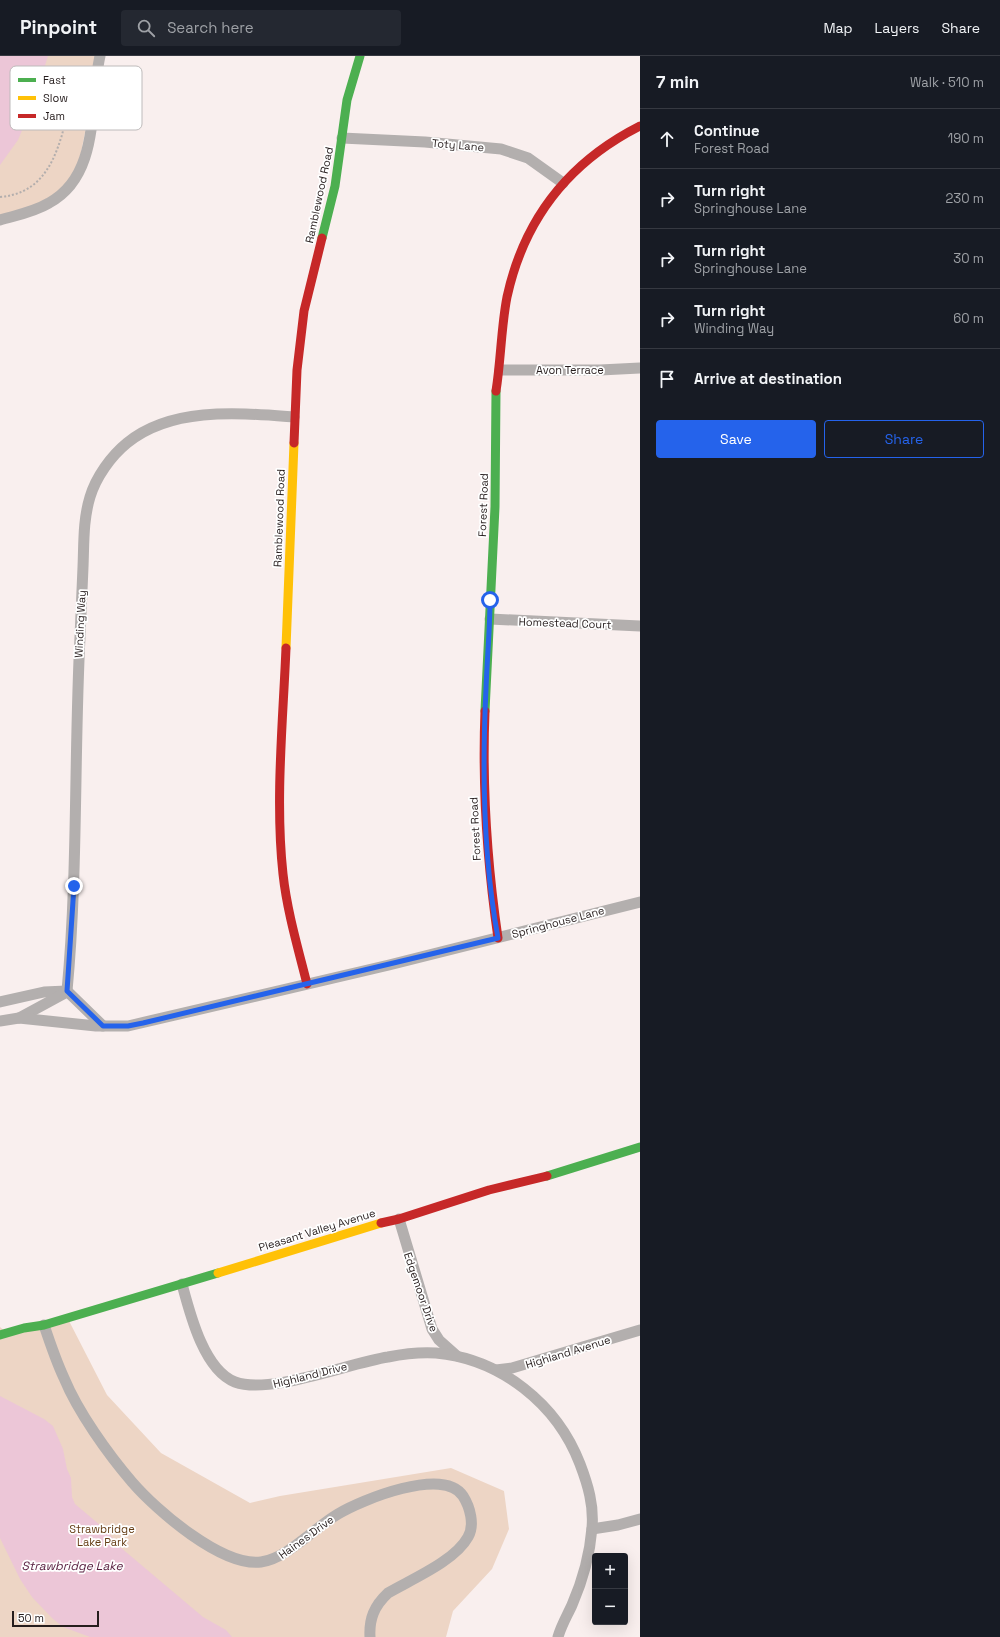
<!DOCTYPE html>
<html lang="en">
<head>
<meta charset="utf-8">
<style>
	:root { --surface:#171b24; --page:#242831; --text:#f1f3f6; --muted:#9ea1a6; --line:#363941; --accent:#2563eb }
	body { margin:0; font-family:"Space Grotesk",sans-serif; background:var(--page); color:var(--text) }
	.controls { position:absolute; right:12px; bottom:12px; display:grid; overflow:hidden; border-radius:4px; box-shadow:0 4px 16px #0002 }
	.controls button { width:36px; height:36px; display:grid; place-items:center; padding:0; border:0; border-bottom:1px solid var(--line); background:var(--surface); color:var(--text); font:20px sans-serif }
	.scale { position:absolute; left:12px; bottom:10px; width:87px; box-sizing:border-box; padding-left:4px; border:2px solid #261d1d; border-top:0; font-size:11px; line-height:14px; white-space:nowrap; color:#261d1d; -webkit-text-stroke:3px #fff; paint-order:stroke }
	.stop { position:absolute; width:12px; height:12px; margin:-9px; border:3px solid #2563eb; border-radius:50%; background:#fff }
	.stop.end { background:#2563eb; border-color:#fff; box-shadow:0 1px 4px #0008 }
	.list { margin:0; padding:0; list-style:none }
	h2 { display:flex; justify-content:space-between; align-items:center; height:52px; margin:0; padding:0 16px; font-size:17px }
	h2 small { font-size:13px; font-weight:400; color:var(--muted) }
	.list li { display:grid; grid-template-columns:26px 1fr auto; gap:12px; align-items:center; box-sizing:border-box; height:60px; padding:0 16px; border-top:1px solid var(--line) }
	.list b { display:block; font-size:15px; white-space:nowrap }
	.list p { margin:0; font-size:13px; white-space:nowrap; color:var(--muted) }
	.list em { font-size:13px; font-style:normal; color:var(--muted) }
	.actions { display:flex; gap:8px; padding:12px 16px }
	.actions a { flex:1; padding:9px 0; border:1px solid var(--accent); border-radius:4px; text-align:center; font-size:14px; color:var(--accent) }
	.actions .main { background:var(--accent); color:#fff }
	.icon { flex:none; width:22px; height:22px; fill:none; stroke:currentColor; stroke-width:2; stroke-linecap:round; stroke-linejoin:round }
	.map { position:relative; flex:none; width:640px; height:1581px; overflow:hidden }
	header { display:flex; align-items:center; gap:24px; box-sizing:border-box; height:56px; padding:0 20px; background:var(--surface); border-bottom:1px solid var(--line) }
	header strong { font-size:19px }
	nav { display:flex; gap:22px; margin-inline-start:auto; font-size:14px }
	.search { width:280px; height:36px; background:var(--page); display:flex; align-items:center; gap:10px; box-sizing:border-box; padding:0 14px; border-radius:4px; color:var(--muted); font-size:15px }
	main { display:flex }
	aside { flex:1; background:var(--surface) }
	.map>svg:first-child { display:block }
</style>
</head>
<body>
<header>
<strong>Pinpoint</strong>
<div class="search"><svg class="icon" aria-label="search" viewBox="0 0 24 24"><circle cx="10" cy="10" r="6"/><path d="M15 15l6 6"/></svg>Search here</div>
<nav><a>Map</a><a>Layers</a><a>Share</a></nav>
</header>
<main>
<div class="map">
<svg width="640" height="1581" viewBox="0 0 640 1581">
	<rect width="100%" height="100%" fill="#f9efee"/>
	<g fill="#edd5c5">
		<polygon points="0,0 100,0 77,117 51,146 0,163"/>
		<polygon points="67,1261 107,1339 161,1397 250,1447 280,1440 451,1412 504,1435 509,1473 492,1513 453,1555 446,1581 0,1581 0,1271 7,1277"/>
	</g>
	<g fill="#ecc6d7">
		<polygon points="0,0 48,0 42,19 27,45 23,72 18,84 0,109"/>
		<polygon points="0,1340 44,1363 53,1370 63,1393 67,1413 71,1422 72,1441 75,1448 107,1475 120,1491 203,1561 226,1574 232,1581 90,1581 63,1571 52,1562 32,1541 20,1523 0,1482"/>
	</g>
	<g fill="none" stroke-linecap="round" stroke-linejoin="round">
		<path stroke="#b3aead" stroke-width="2" stroke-dasharray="2 2" stroke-linecap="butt" d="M 0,141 C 36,138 51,114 61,82 C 65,71 64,59 68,49 C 72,38 79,27 85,16"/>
		<g stroke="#b3afae" stroke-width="11">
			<polyline points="342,82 425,86 501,93 528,102 563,127"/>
			<path d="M 0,164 C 17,159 34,156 49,147 C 101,119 89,48 100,0"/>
			<polyline points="500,314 600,314 640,312"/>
			<polyline points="490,563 640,570"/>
			<path d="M 67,935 C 78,818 74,699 80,581 C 81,557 82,534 83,511 C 84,487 83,464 90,441 C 96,421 111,400 127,387 C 172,350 240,357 294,361"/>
			<polyline points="0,946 44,936 67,935 103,970"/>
			<polyline points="19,962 67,936"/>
			<polyline points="0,965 19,962 96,970 128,970 389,909 640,846"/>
			<polyline points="399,1163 432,1273 439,1284 457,1300"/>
			<path d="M 182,1228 C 190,1258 204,1314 235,1326 C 270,1339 349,1307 388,1301 C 403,1298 421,1296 436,1297 C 501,1303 557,1348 580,1408 C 588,1429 594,1449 592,1472 C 590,1497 582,1526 572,1549 C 567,1560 561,1570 558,1581"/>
			<path d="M 44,1269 C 50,1287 56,1305 64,1322 C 78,1356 108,1398 132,1426 C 156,1454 222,1511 261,1506 C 288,1502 314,1472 338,1458 C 361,1444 444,1410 463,1440 C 470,1451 475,1469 468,1481 C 455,1505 412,1523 388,1537 C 374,1550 369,1563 370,1581"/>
			<polyline points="496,1314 512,1312 640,1274"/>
			<polyline points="592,1473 618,1469 640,1463"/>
		</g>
		<g stroke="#4caf50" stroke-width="9">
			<polyline points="322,182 335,130 347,44 360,0"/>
			<polyline points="485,655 495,451 496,335"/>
			<polyline points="547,1120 640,1091"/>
			<polyline points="0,1279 24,1272 44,1269 218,1217"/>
		</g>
		<g stroke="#ffc107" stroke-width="9">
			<polyline points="286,592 294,387"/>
			<polyline points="218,1217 381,1167"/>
		</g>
		<g stroke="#c62828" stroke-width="9">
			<path d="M 496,335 C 501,304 501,272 507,241 C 524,163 569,106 640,70"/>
			<polyline points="294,387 297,314 304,255 322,182"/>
			<path d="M 286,592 C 283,665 275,745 283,818 C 287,855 298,892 307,928"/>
			<path d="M 485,655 C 482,731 487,806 498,882"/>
			<polyline points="381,1167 399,1163 489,1134 547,1120"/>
		</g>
	</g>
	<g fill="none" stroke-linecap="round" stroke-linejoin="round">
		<path stroke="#2563eb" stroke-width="5" d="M 74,830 L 67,935 L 103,970 L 128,970 L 143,967 L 498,882 C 483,801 482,715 486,633 C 487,603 490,574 490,544"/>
	</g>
	<g text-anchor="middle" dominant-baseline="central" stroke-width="3.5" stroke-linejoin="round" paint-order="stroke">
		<g font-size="11" fill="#261d1d" stroke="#fff">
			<text transform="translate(458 89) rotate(5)">Toty Lane</text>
			<text transform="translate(319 139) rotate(-78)">Ramblewood Road</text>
			<text x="570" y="314">Avon Terrace</text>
			<text transform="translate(483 449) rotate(-88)">Forest Road</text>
			<text transform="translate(279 462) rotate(-88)">Ramblewood Road</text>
			<text transform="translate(565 567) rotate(2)">Homestead Court</text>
			<text transform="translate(80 568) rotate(-87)">Winding Way</text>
			<text transform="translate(475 773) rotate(-93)">Forest Road</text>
			<text transform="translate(558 866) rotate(-15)">Springhouse Lane</text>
			<text transform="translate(317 1174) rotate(-17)">Pleasant Valley Avenue</text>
			<text transform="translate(421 1236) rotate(71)">Edgemoor Drive</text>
			<text transform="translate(568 1296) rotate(-17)">Highland Avenue</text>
			<text transform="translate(310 1319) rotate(-14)">Highland Drive</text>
			<text transform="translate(306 1481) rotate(-36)">Haines Drive</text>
		</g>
		<g font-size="11" fill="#653d15" stroke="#fff">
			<text x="102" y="1473">Strawbridge<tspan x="102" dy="13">Lake Park</tspan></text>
		</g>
		<g font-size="12" font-style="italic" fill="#551a3c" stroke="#fff">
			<text x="72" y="1510">Strawbridge Lake</text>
		</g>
	</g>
	<rect x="10" y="10" width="132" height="64" rx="6" fill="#fff" stroke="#bebbbb" stroke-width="1"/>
	<rect x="18" y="22" width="18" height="4" fill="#4caf50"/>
	<rect x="18" y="40" width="18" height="4" fill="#ffc107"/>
	<rect x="18" y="58" width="18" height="4" fill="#c62828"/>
	<g font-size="11" fill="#261d1d">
		<text x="43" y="28">Fast</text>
		<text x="43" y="46">Slow</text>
		<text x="43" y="64">Jam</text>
	</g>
</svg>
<div class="controls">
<button>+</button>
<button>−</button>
</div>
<div class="scale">50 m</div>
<div class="stop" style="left:490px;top:544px"></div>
<div class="stop end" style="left:74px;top:830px"></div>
</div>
<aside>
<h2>7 min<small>Walk · 510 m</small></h2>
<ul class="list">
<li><svg class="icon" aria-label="ahead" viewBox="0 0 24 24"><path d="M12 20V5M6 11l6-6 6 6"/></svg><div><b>Continue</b><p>Forest Road</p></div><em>190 m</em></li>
<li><svg class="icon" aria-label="right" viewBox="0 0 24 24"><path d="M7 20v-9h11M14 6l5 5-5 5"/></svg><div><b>Turn right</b><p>Springhouse Lane</p></div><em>230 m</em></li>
<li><svg class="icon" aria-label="right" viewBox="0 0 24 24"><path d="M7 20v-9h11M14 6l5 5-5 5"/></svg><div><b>Turn right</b><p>Springhouse Lane</p></div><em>30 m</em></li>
<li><svg class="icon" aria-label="right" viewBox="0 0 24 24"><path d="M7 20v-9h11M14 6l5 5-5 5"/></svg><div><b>Turn right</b><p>Winding Way</p></div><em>60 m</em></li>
<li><svg class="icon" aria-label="arrive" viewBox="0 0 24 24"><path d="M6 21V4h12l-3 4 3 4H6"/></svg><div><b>Arrive at destination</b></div></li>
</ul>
<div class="actions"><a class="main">Save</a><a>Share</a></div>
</aside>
</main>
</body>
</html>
